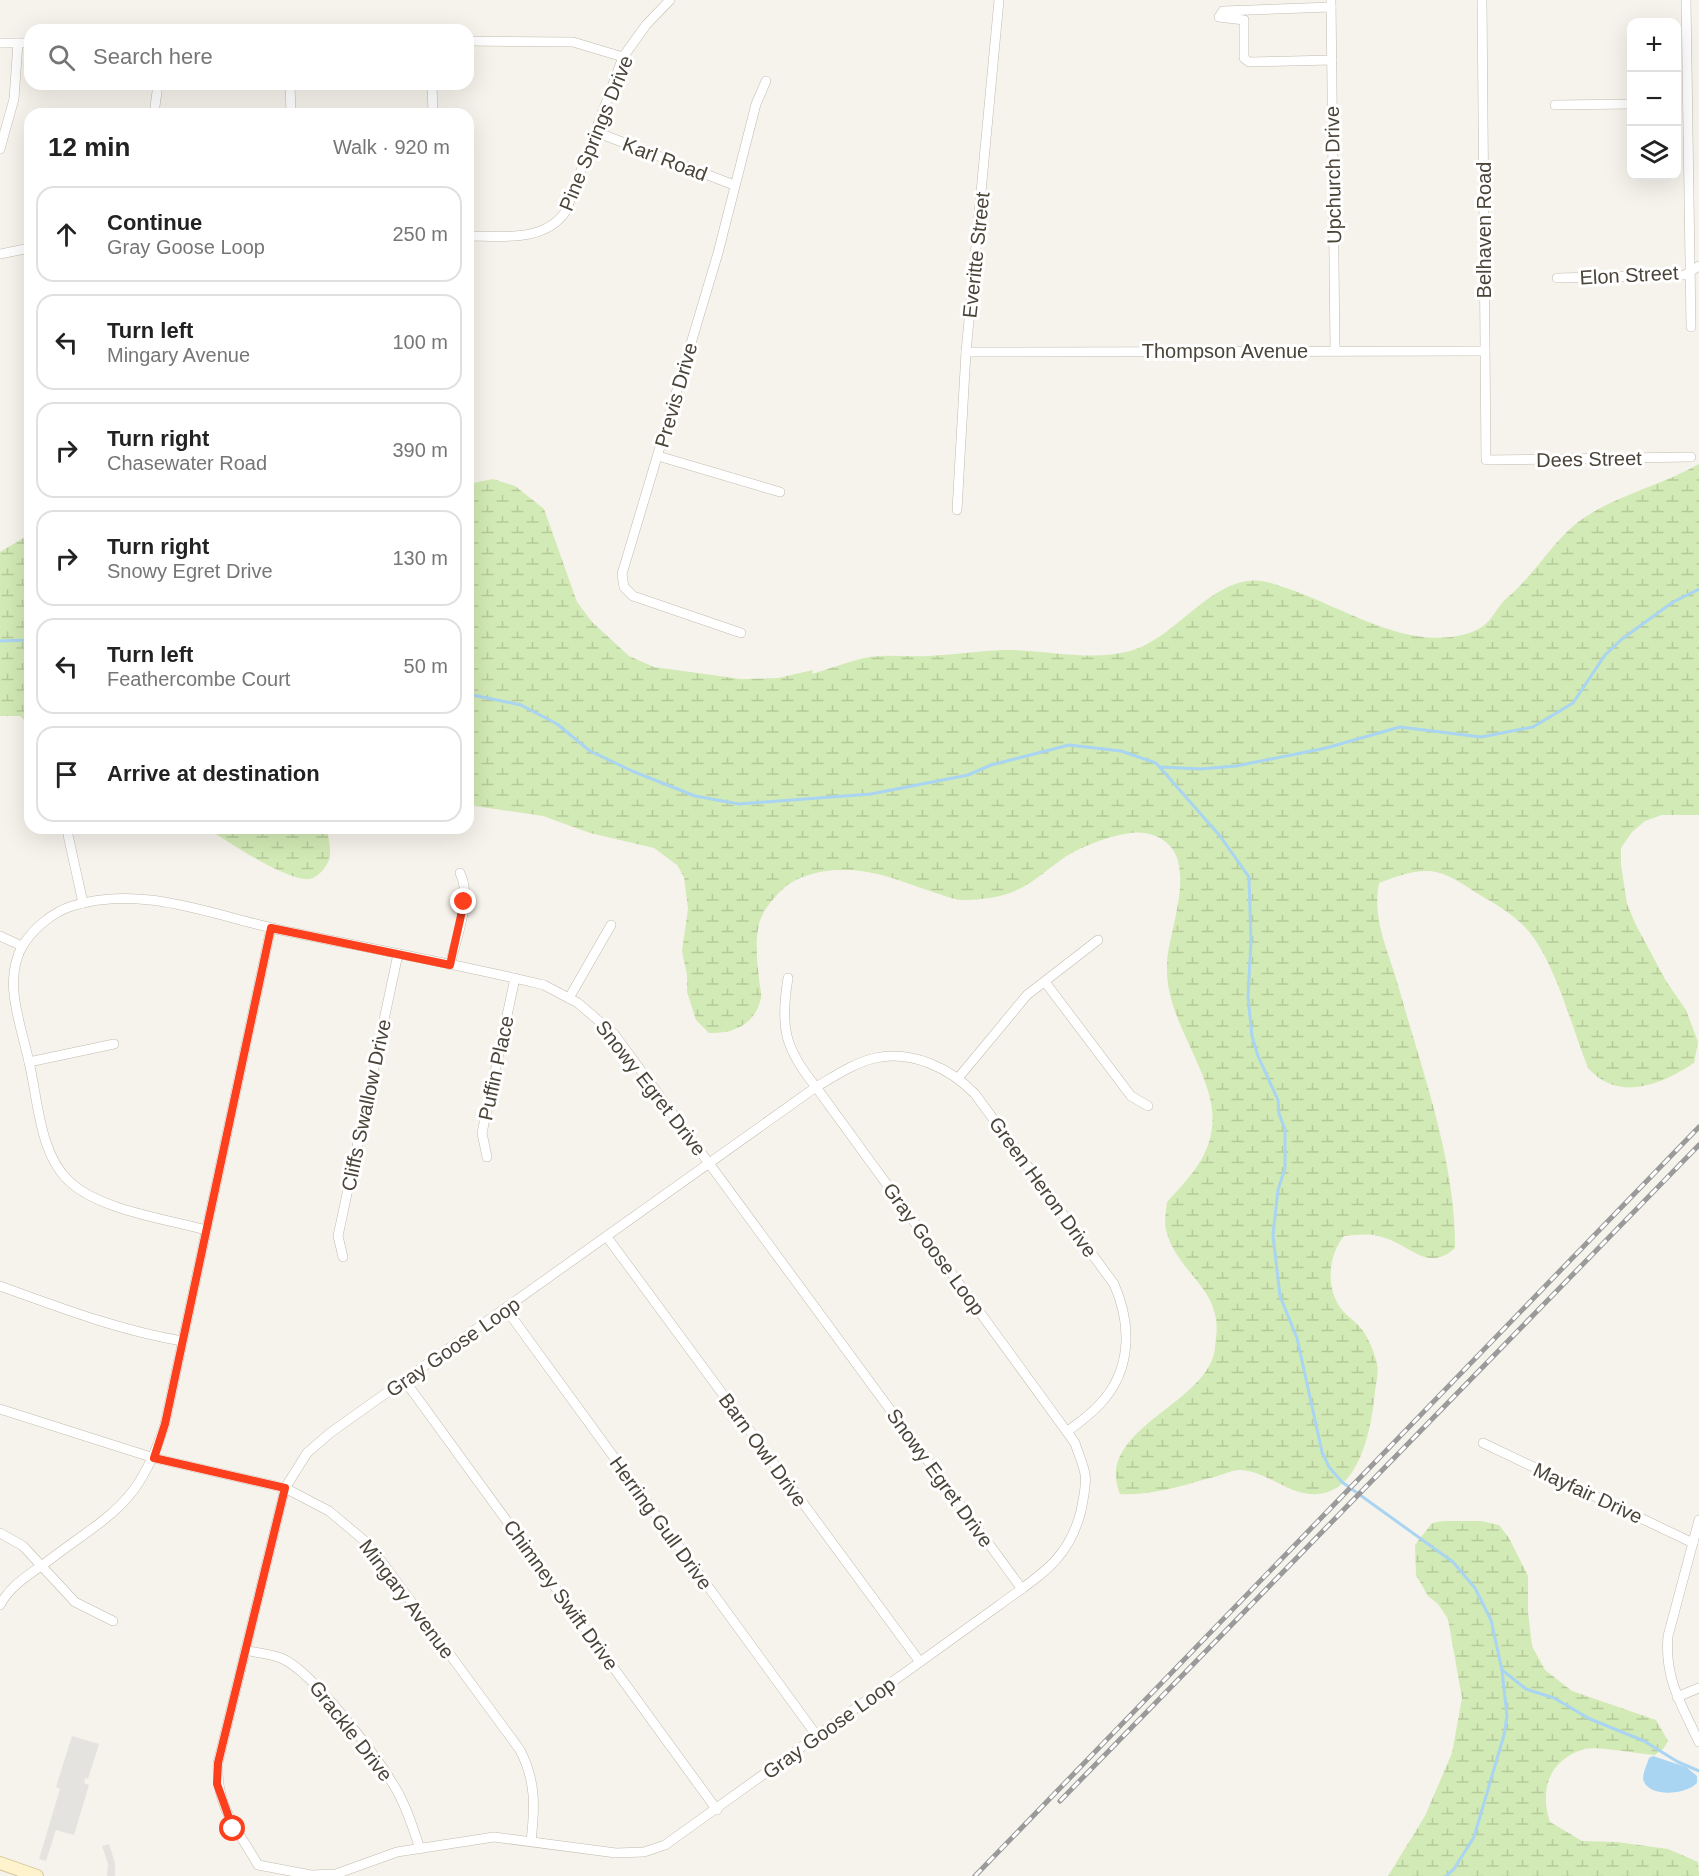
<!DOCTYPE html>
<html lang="en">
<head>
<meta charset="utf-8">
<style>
	:root { --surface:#fff; --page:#f2f2f2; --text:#222; --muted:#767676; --line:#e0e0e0 }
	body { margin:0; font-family:Arial,sans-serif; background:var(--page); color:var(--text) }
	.controls { position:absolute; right:18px; top:18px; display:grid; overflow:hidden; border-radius:12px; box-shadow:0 6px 24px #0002 }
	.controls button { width:54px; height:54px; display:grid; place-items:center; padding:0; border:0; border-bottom:2px solid var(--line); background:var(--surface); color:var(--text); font:30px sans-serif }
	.stop { position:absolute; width:18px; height:18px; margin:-14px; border:4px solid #fc3f1d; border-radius:50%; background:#fff }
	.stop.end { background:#fc3f1d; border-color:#fff; box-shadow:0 2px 6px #0008 }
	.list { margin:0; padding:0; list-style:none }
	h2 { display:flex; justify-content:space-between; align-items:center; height:78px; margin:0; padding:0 24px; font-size:26px }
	h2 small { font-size:20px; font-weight:400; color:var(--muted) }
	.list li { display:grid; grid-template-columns:39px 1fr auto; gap:18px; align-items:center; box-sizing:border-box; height:96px; margin:0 12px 12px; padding:0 12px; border:2px solid var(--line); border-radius:18px }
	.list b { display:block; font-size:22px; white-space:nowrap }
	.list p { margin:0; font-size:20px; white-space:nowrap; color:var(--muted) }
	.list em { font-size:20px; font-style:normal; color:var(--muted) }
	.icon { flex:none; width:33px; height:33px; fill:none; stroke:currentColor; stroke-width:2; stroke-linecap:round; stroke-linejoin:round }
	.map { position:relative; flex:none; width:1699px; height:1876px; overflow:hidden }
	.search { position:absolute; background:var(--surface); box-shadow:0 6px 24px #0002; left:24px; top:24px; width:450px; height:66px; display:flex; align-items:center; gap:15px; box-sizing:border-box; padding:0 21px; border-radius:18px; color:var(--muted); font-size:22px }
	.panel { position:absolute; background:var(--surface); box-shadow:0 6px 24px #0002; left:24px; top:108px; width:450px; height:726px; border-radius:18px }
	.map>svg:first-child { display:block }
</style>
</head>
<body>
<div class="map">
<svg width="1699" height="1876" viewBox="0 0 1699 1876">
	<defs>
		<pattern id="wetland-marsh" width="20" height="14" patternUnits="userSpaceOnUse" patternTransform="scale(1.5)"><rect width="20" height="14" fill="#d2eab5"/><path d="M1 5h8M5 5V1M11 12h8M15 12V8" fill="none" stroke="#b6ca9c"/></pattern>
	</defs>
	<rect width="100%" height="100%" fill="#f6f3ec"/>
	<g fill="url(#wetland-marsh)">
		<path d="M 1699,464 L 1699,815 L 1662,815 L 1645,821 L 1632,832 L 1621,848 L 1621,865 L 1627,904 L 1636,925 L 1666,981 L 1686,1010 L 1698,1042 L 1694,1063 C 1662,1084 1619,1103 1588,1068 C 1571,1025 1555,960 1525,927 C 1512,914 1496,904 1480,895 C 1438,867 1428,864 1379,883 C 1372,920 1388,950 1398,985 C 1421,1068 1456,1161 1455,1248 C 1428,1273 1411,1245 1382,1237 C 1370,1233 1357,1235 1344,1236 C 1329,1254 1326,1284 1338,1304 C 1343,1313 1350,1317 1357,1324 C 1367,1333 1374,1351 1377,1364 C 1379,1372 1376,1383 1375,1391 C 1372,1425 1361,1491 1318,1494 C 1290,1497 1268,1471 1240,1470 C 1232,1470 1222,1475 1214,1477 C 1183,1485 1153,1496 1120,1494 C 1095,1433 1193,1408 1212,1360 C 1215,1354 1215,1345 1216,1338 C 1223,1288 1177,1274 1166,1230 C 1164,1222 1166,1211 1167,1202 C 1187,1180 1208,1160 1212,1128 C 1219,1076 1163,1022 1167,962 C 1169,925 1207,845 1145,833 C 1125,829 1081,846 1065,857 C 1050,867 1037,880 1021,888 C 1004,897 987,899 968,900 C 955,901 943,895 930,891 C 893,878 860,864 820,872 C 807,875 794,879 784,888 C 774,897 762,911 759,924 C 755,942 757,960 759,978 C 759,984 762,992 761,998 C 755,1025 733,1034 709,1033 L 696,1020 L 687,992 L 687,975 L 682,951 L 688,909 L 684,877 L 677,865 L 654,848 L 590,833 L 543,816 L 468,805 L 468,484 L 493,479 L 515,486 L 544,509 L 577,602 L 592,622 L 629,656 L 654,667 L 741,679 L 778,678 L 813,670 L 812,674 C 829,669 847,662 864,658 C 885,654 907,657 928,656 C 953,655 977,651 1002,650 C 1044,649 1089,662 1130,651 C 1176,639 1213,574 1262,581 C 1270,582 1279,586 1286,588 C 1342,606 1408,653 1469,633 C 1493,626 1494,608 1508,597 C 1532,577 1548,549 1571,528 C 1606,497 1659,487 1699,464 Z"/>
		<polygon points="30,534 30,726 20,716 0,716 0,552"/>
		<path d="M 207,828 L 327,828 C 328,837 332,852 329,860 C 326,868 318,877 310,879 C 287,882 227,841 207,828 Z"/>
		<path d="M 1443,1521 L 1481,1521 L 1499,1525 L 1509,1538 L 1528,1576 L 1528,1612 L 1532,1646 L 1545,1670 L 1572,1691 L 1656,1720 L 1668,1741 L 1664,1748 L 1655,1755 C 1638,1754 1599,1746 1585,1749 C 1549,1759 1539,1790 1550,1822 L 1582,1841 L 1617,1842 L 1668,1849 L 1698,1862 L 1699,1876 L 1388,1876 L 1425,1816 L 1452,1753 L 1462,1698 L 1448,1619 L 1438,1604 L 1428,1596 L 1416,1575 L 1415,1545 L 1432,1523 Z"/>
	</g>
	<g fill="#e5e3e0">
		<polygon points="72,1736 99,1744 88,1779 85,1778 84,1783 89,1785 74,1835 56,1830 46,1861 39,1859 60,1789 56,1787"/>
		<polygon points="109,1844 115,1863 115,1876 107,1876 108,1864 102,1846"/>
	</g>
	<path fill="#a9d4f2" d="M 1653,1756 L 1686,1767 L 1697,1776 L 1697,1783 C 1687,1794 1652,1798 1644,1782 C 1641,1776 1647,1765 1649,1758 Z"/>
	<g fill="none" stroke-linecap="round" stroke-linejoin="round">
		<g stroke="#a9d4f2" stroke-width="3">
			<polyline points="0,641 30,640"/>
			<polyline points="468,694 521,705 557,724 590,751 632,771 695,796 739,804 871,794 968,775 991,765 1069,745 1121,751 1156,763 1220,836 1249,877 1251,941 1248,997 1252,1036 1258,1056 1278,1100 1279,1114 1285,1129 1285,1168 1278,1190 1273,1235 1280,1296 1297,1338 1322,1452 1329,1467 1342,1482 1453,1562 1475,1588 1491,1620 1502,1670 1507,1716 1504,1735 1474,1837 1454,1869 1446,1876"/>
			<polyline points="1161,767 1200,769 1236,766 1326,748 1400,727 1481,737 1533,727 1573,703 1605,655 1622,639 1673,602 1699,589"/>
			<polyline points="1502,1670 1526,1689 1554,1698 1590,1719 1644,1741 1678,1762 1699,1771"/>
		</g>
		<g stroke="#c2bbae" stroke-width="10">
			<g id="street">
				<polyline points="1331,0 1335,351"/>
				<polyline points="1482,0 1486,460 1691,457"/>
				<polyline points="1686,0 1691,327"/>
				<polyline points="1331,7 1223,11 1219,17 1244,20 1244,58 1249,62 1332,60"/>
				<polyline points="468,41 573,42 623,57"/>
				<polyline points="0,43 30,43"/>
				<polyline points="290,84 291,114"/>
				<polyline points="432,84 433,114"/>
				<polyline points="1555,105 1632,104"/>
				<polyline points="154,114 158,84"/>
				<polyline points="596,132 734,185"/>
				<polyline points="0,149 14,99 18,43"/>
				<path d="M 468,236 C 502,236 544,243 566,211 L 623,57 L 646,25 L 670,0"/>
				<polyline points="0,254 30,248"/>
				<polyline points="1557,278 1685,275 1699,266"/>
				<polyline points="966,352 1485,351"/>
				<polyline points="658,456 780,492"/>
				<polyline points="957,510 966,352 999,0"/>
				<polyline points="741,633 633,596 624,587 622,574 718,253 756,104 766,81"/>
				<polyline points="68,835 83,903"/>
				<polyline points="0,936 22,946"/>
				<path d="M 450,965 C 456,938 473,898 460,873"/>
				<path d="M 788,978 C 780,1026 784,1048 816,1087 C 835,1076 854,1063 875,1058 C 912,1050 950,1068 975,1094 L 1114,1284 C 1132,1325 1132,1371 1099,1405 C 1090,1415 1078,1423 1067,1432"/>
				<polyline points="1045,982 1131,1096 1148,1106"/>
				<polyline points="569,998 611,925"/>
				<polyline points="29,1062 114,1044"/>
				<polyline points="959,1077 1027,995 1098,940"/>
				<path d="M 816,1087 L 1075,1443 C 1078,1453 1083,1463 1085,1474 C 1087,1485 1083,1499 1081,1511 C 1068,1562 1038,1576 998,1606 L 665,1845 L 644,1852 L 616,1853 L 494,1837 L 397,1852 L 336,1874 L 311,1875 L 258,1865 C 237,1828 216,1808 218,1763 L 285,1488 L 307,1453 L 330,1433 Z"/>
				<polyline points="487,1157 482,1133 515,978"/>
				<path d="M 206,1230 C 166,1219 99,1210 69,1181 C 39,1153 38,1099 29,1062 C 24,1039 16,1016 14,993 C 12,979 15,959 22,947 C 32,929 53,912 72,906 C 144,883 219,918 290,932 C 374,949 460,965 544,985 L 578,1003 L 614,1034 L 1022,1589"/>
				<polyline points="607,1237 920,1662"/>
				<polyline points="343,1257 338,1236 398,954"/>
				<path d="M 0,1286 C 61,1308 118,1330 182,1341"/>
				<polyline points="506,1309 817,1736"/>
				<polyline points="405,1381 717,1810"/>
				<path d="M 0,1409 L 154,1458 L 285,1488 L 329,1511 L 366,1542 L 382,1562 L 520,1750 C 536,1781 535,1807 531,1841"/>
				<polyline points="1483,1443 1693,1543"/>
				<path d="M 1699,1520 L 1668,1636 C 1664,1678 1682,1706 1699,1742"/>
				<polyline points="0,1533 23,1546 75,1602 113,1621"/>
				<path d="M 0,1605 C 9,1587 28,1575 44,1564 C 109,1514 138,1508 165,1424 L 271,928"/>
				<path d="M 245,1650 C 257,1653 270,1654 281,1658 C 313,1671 378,1758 396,1789 C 407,1808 413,1828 420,1849"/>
				<polyline points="1677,1697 1699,1688"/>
			</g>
		</g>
		<g stroke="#d6c79b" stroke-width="14">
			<polyline id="secondary" points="0,1863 37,1876"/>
		</g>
		<use href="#street" stroke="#fff" stroke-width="9"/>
		<use href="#secondary" stroke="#fff3cd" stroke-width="12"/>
		<g stroke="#9a9a9a" stroke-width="5">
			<g id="rail">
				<polyline points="1060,1801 1699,1145"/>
				<polyline points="975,1876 1699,1127"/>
			</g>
		</g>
		<use href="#rail" stroke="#fff" stroke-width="3" stroke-dasharray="9" stroke-linecap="butt"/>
	</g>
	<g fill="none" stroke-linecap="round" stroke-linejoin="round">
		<polyline stroke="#fc3f1d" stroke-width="8" points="233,1829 217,1784 218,1763 285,1488 154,1458 165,1424 271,928 450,965 464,902"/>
	</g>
	<g text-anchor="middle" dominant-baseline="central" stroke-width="6" stroke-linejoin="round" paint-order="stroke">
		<g font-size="20" fill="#4b4439" stroke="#fff">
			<text transform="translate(596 133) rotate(-68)">Pine Springs Drive</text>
			<text transform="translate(665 159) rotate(21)">Karl Road</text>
			<text transform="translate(1333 175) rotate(-91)">Upchurch Drive</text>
			<text transform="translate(1484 230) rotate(-90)">Belhaven Road</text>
			<text transform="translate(976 255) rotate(-84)">Everitte Street</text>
			<text transform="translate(1629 275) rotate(-3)">Elon Street</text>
			<text x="1225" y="351">Thompson Avenue</text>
			<text transform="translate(676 395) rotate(-74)">Previs Drive</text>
			<text transform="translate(1589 459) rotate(-1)">Dees Street</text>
			<text transform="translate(496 1068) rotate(-78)">Puffin Place</text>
			<text transform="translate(651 1088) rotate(52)">Snowy Egret Drive</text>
			<text transform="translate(366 1105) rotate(-78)">Cliffs Swallow Drive</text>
			<text transform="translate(1043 1187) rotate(54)">Green Heron Drive</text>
			<text transform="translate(934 1249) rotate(54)">Gray Goose Loop</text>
			<text transform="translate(453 1347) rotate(-35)">Gray Goose Loop</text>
			<text transform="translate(763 1450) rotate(54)">Barn Owl Drive</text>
			<text transform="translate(940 1478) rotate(54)">Snowy Egret Drive</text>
			<text transform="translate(1588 1493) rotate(25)">Mayfair Drive</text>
			<text transform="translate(661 1523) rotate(54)">Herring Gull Drive</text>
			<text transform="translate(561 1595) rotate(54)">Chimney Swift Drive</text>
			<text transform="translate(407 1599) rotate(53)">Mingary Avenue</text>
			<text transform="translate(829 1728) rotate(-36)">Gray Goose Loop</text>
			<text transform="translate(351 1731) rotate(52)">Grackle Drive</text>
		</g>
	</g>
</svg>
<div class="controls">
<button>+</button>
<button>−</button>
<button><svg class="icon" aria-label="layers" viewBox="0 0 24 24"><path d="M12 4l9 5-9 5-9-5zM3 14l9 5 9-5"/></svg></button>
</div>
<div class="stop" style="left:233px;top:1829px"></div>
<div class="stop end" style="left:464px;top:902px"></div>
<div class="search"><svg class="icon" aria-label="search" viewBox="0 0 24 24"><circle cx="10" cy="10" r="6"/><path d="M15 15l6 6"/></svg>Search here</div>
<section class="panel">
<h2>12 min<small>Walk · 920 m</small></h2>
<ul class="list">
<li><svg class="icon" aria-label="ahead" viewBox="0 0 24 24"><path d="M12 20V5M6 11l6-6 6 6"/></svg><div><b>Continue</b><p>Gray Goose Loop</p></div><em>250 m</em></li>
<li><svg class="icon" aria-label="left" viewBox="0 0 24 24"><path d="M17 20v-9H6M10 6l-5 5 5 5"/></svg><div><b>Turn left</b><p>Mingary Avenue</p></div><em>100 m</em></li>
<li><svg class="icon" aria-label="right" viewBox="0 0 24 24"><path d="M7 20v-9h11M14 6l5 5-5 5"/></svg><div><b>Turn right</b><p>Chasewater Road</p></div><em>390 m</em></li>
<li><svg class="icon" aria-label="right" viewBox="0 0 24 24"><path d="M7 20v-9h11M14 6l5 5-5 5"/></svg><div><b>Turn right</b><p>Snowy Egret Drive</p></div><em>130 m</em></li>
<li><svg class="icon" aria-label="left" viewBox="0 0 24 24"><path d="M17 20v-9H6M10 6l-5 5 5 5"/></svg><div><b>Turn left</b><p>Feathercombe Court</p></div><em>50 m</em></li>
<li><svg class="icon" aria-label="arrive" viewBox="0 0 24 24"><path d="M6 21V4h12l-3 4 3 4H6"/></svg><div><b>Arrive at destination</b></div></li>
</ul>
</section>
</div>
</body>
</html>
